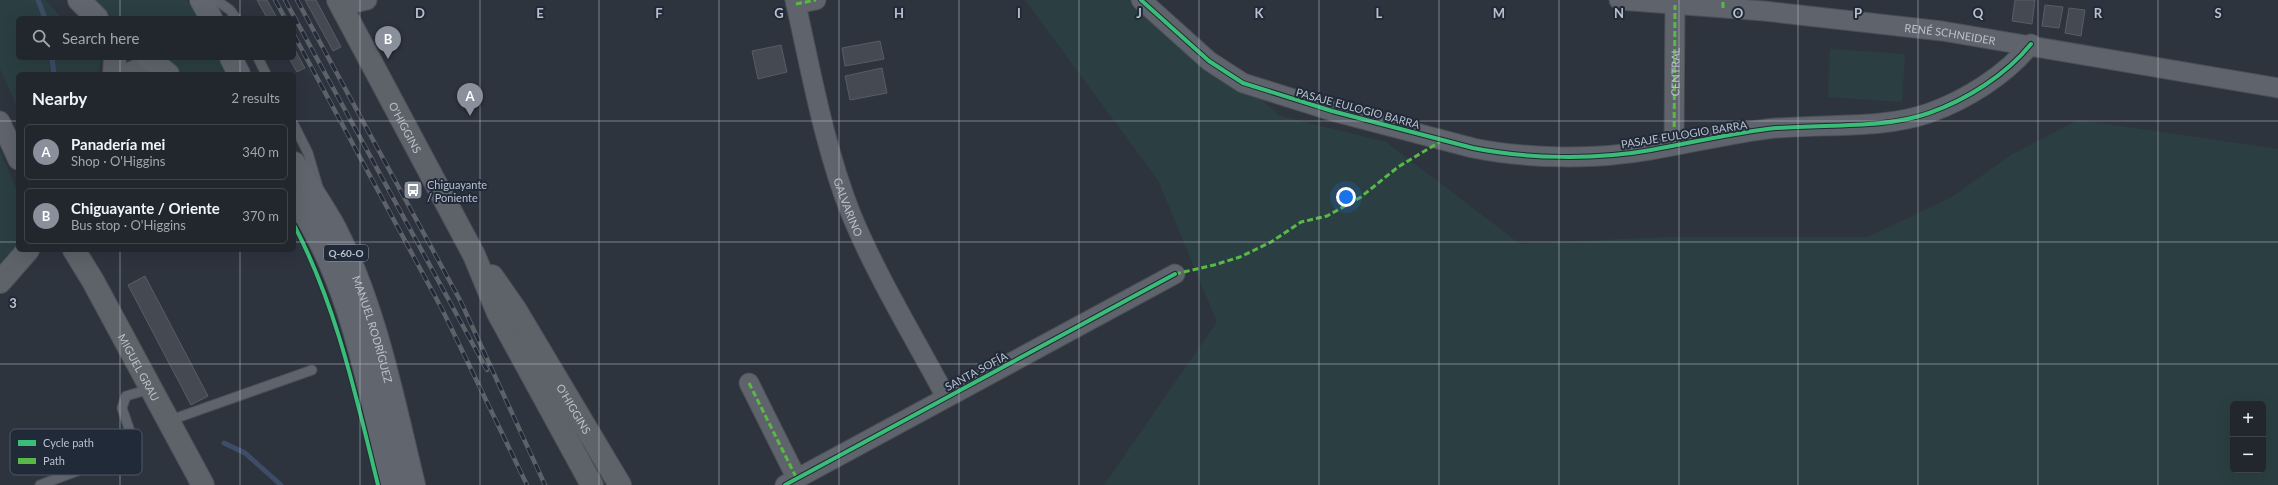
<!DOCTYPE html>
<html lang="en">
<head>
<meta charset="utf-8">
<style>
	:root { --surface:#22272e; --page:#2a2f36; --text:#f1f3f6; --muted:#a2a5aa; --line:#3f444a; --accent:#89909b }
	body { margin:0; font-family:Lato,sans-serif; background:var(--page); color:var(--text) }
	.controls { position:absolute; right:12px; bottom:12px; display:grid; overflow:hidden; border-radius:6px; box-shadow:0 4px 16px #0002 }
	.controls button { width:36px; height:36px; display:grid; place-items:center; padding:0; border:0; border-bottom:1px solid var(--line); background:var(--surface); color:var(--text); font:20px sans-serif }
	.you { position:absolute; left:1346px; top:197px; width:14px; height:14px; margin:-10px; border:3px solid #fff; border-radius:50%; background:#1a73e8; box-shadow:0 0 0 6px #1a73e833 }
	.badge { display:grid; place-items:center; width:26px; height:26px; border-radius:50%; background:var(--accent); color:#fff; font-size:13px; font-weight:700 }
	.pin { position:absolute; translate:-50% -33px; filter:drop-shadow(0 1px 2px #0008) }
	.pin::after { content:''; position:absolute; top:21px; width:14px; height:12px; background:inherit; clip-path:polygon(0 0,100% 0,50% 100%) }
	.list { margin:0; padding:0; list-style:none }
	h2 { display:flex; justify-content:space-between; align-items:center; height:52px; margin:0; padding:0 16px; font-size:17px }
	h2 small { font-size:13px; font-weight:400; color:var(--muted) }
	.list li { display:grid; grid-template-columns:26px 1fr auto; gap:12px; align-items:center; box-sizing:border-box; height:56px; margin:0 8px 8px; padding:0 8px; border:1px solid var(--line); border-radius:6px }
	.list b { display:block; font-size:15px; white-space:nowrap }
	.list p { margin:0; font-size:13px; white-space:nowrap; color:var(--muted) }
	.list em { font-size:13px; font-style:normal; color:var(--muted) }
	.icon { flex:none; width:22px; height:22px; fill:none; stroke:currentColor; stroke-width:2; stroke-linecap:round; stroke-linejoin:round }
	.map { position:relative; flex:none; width:2278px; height:485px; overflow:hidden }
	.search { position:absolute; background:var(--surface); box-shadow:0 4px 16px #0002; left:16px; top:16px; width:280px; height:44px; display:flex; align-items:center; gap:10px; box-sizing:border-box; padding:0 14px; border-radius:6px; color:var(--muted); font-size:15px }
	.panel { position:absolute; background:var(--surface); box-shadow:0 4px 16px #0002; left:16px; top:72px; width:280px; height:180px; border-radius:6px }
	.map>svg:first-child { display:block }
</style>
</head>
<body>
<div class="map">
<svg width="2278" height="485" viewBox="0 0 2278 485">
	<rect width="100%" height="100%" fill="#2e343e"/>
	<g fill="#2b3f43" fill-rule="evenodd">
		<polygon points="0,0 45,0 62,18 18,18 18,58 101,58 99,74 18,74 18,109 0,69"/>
		<polygon points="93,0 187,0 197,18 114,18"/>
		<path d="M 1025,0 L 1146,0 L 1280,116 L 1386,142 L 1520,244 L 1667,237 L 1868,237 L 1952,197 L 2011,155 L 2078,120 L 2278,149 L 2278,485 L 1104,485 L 1217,322 L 1158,180 ZM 2233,404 L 2263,404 L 2263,470 L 2233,470 Z"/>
		<polygon points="1830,49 1905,54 1902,102 1828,97"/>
		<polygon points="162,58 217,58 226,74 181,74"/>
		<polygon points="0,151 18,192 18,244 0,262"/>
	</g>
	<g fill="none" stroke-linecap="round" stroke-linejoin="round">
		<g stroke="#3d4d68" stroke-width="5">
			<polyline points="38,0 45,18"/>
			<polyline points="52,58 54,74"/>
			<polyline points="224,443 245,453 281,485"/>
		</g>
	</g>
	<g fill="#454a52" stroke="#575c65">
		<polygon points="257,0 267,0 277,18 267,18"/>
		<polygon points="305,0 316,0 341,47 333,51"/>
		<polygon points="2015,0 2035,0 2032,24 2012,21"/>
		<polygon points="2045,5 2063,7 2059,28 2042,26"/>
		<polygon points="2069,8 2085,10 2081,36 2065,33"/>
		<polygon points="880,41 884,59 845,66 842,48"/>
		<polygon points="781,45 787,72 758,79 752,51"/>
		<polygon points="294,48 305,68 297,72 289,58 294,58"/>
		<polygon points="882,68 887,93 850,100 845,76"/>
		<polygon points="145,276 208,396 191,405 128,285"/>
	</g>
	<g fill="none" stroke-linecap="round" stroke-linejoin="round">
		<g stroke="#4b4f56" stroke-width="11">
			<g id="lane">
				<polyline points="216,0 230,10 236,18"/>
				<polyline points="258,58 266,74"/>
				<polyline points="294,125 308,153 318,187"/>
				<polyline points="168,421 312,370"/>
				<polyline points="40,485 130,451 135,446 122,408 126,396 150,389"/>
			</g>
		</g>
		<g stroke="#4b4f56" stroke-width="21">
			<g id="street">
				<path id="s1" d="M 795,0 C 811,71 824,146 851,214 C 877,277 914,337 946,397"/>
				<path d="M 1141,0 L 1209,61 L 1243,83 L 1332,111 L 1473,148 C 1527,159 1596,160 1651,150 C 1690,143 1728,134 1767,129 C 1818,123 1882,130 1929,113 C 1966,100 2006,75 2031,44"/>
				<path id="s2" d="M 1619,0 L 1764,11 L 1942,31 L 2278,88"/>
				<polyline points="796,4 816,0"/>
				<polyline points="341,6 367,0"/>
				<polyline points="0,121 18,160"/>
				<path id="s3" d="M 1674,145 L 1675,0"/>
				<polyline points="749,383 797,479"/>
				<polyline points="785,485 1175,274"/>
			</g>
		</g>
		<g stroke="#4b4f56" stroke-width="24">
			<g id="secondary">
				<path id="s4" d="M 338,0 L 474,255 L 498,313 L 592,485"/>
				<polyline points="114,74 115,58"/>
				<polyline points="129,74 146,67 158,65"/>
				<path id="s5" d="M 74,250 L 93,281 L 203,485"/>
				<path id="s6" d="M 492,276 L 515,309 L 620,485"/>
				<polyline points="0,282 28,250"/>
			</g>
		</g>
		<g stroke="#4c515a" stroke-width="24">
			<g id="primary">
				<polyline points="79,0 97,18"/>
				<polyline points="201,0 211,18"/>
				<polyline points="148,58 168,74"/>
				<polyline points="231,58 239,74"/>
				<path id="s7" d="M 294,163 C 308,185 324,207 336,230 C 376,309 393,399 414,485"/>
				<path d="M 294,198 C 352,281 368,388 392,485"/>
			</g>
		</g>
		<use href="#lane" stroke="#5f636b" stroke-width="9"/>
		<use href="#street" stroke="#5f636b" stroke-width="19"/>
		<use href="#secondary" stroke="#5e6269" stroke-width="22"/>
		<use href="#primary" stroke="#61656d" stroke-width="22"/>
		<g stroke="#5d6269" stroke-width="4.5">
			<g id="rail">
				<polyline points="275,0 285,18"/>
				<polyline points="285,0 487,370"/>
				<polyline points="297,0 461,302 545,485"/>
				<polyline points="294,35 443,311 527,485"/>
			</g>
		</g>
		<use href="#rail" stroke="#212a39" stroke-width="3" stroke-dasharray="9" stroke-linecap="butt"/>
		<g stroke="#58b947" stroke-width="3" stroke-dasharray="6 3" stroke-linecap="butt">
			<polyline points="796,4 816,0"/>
			<polyline points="1723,8 1723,0"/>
			<polyline points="1674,145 1675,5"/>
			<polyline points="1175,274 1214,265 1240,257 1271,242 1301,222 1327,216 1361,197 1398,167 1443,140"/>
			<polyline points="749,383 797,479"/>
		</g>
		<g stroke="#212a39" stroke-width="6">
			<g id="cycleway">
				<path d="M 1141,0 L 1209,61 L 1243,83 L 1332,111 L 1473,148 C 1527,159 1596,160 1651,150 C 1690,143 1728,134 1767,129 C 1818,123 1882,130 1929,113 C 1966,100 2006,75 2031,44"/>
				<path d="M 294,225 C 337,307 356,397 378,485"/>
				<polyline points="785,485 1175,274"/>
			</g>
		</g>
		<use href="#cycleway" stroke="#3abd76" stroke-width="4"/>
	</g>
	<path fill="none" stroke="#bac1cd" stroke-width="1" stroke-opacity="0.55" d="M 120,0 L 120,18M 240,0 L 240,18M 360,0 L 360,485M 480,0 L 480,485M 599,0 L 599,485M 719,0 L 719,485M 839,0 L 839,485M 959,0 L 959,485M 1079,0 L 1079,485M 1199,0 L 1199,485M 1319,0 L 1319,485M 1439,0 L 1439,485M 1559,0 L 1559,485M 1679,0 L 1679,485M 1798,0 L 1798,485M 1918,0 L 1918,485M 2038,0 L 2038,485M 2158,0 L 2158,485M 120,58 L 120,74M 240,58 L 240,74M 0,121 L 18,121M 294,121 L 2278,121M 0,242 L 18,242M 294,242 L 2278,242M 120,250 L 120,485M 240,250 L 240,485M 0,364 L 2278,364"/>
	<defs>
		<g id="bus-square" transform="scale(1)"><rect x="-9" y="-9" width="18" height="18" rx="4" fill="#89909b" stroke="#212a39"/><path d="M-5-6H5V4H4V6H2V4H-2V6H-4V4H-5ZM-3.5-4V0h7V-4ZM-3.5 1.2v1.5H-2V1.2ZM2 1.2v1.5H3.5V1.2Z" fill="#fff"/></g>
	</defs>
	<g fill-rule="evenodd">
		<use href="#bus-square" x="413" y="190"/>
	</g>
	<g text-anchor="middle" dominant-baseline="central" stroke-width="4" stroke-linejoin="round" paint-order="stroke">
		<rect fill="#212a39" stroke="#8c94a1" stroke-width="1" x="324" y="245" width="44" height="16" rx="3"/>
		<g font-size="10" font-weight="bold" fill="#bac1cd">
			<text x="346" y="253">Q-60-O</text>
		</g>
		<g font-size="11" fill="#bac1cd" stroke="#212a39">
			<text stroke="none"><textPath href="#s2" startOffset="333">RENÉ SCHNEIDER</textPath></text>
			<text stroke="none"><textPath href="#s3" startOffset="73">CENTRAL</textPath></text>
			<text transform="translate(1358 108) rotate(15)">PASAJE EULOGIO BARRA</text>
			<text stroke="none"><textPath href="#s4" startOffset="144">O'HIGGINS</textPath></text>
			<text transform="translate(1684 134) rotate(-9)">PASAJE EULOGIO BARRA</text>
			<text stroke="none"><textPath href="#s1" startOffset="214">GALVARINO</textPath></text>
			<text stroke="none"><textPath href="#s7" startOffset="185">MANUEL RODRÍGUEZ</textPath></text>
			<text stroke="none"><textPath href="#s5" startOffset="134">MIGUEL GRAU</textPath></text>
			<text transform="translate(976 371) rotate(-28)">SANTA SOFÍA</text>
			<text stroke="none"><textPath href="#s6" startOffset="156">O'HIGGINS</textPath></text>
		</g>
		<g font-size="11" fill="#bac1cd" stroke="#212a39" text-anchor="start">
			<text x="427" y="184">Chiguayante<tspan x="427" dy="13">/ Poniente</tspan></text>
		</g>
	</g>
	<rect x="10" y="429" width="132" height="46" rx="6" fill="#212a39" stroke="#4f5765" stroke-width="1"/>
	<rect x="18" y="440" width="18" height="6" fill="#3abd76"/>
	<rect x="18" y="458" width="18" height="6" fill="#58b947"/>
	<g font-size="11" fill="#bac1cd">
		<text x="43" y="447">Cycle path</text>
		<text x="43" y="465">Path</text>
	</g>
	<g font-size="13" text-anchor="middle" font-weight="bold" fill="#bac1cd" stroke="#212a39" stroke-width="4" stroke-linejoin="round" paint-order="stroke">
		<text x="420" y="18">D</text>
		<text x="540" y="18">E</text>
		<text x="659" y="18">F</text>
		<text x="779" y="18">G</text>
		<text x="899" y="18">H</text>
		<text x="1019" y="18">I</text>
		<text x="1139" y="18">J</text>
		<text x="1259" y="18">K</text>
		<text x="1379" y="18">L</text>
		<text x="1499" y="18">M</text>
		<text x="1619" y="18">N</text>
		<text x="1738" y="18">O</text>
		<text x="1858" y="18">P</text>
		<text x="1978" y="18">Q</text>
		<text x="2098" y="18">R</text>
		<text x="2218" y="18">S</text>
		<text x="13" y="308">3</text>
	</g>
</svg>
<div class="controls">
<button>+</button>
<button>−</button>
</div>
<div class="you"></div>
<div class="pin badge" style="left:470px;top:116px">A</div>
<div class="pin badge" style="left:388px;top:59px">B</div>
<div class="search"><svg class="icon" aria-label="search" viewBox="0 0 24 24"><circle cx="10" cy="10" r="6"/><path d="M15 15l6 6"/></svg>Search here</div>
<section class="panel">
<h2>Nearby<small>2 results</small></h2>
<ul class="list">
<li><span class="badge">A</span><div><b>Panadería mei</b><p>Shop · O'Higgins</p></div><em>340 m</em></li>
<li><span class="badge">B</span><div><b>Chiguayante / Oriente</b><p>Bus stop · O'Higgins</p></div><em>370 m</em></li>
</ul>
</section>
</div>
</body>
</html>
